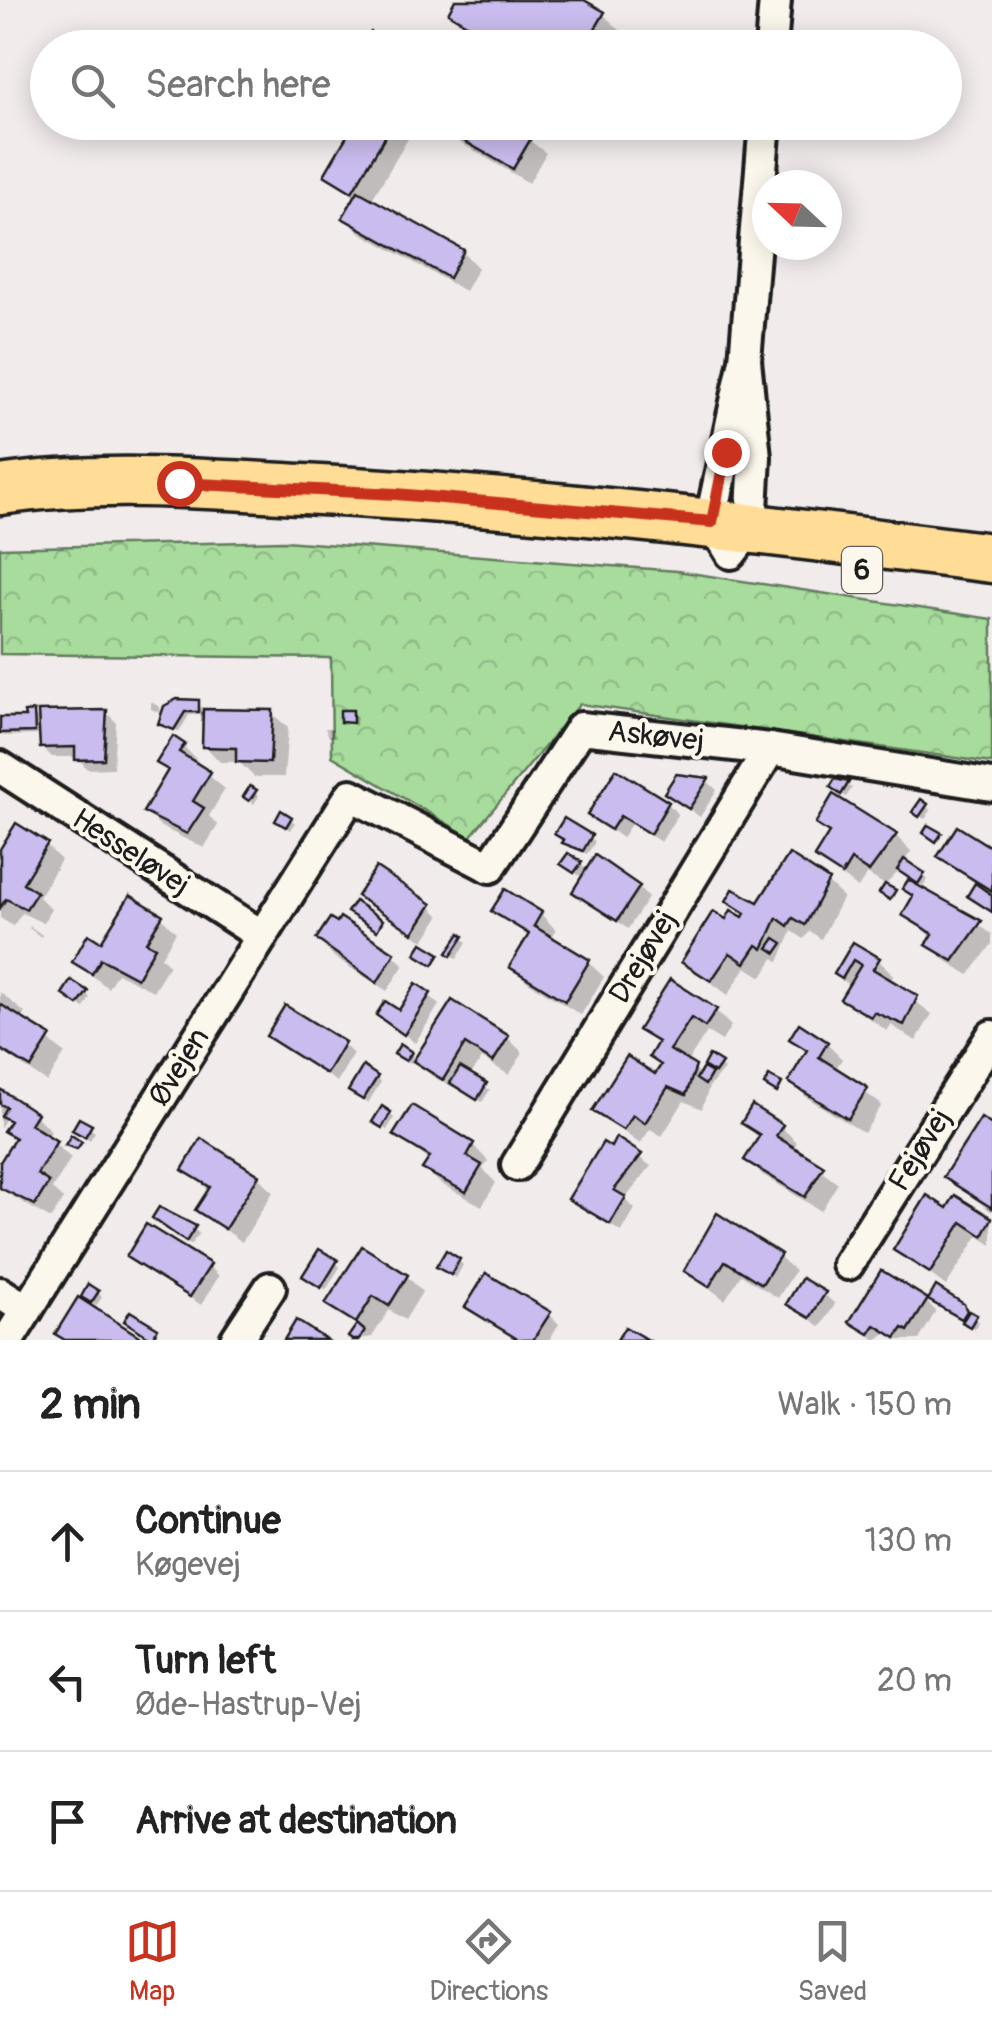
<!DOCTYPE html>
<html lang="en">
<head>
<meta charset="utf-8">
<style>
	:root { --surface:#fff; --page:#f6f6f6; --text:#222; --muted:#767676; --line:#e0e0e0; --accent:#c8321e }
	body { margin:0; font-family:Pangolin,sans-serif; background:var(--page); color:var(--text) }
	.compass { position:absolute; left:752px; top:170px; width:90px; height:90px; border-radius:50%; background:var(--surface); box-shadow:0 5px 25px #0003; rotate:292deg }
	.stop { position:absolute; width:30px; height:30px; margin:-22px; border:8px solid #c8321e; border-radius:50%; background:#fff }
	.stop.end { background:#c8321e; border-color:#fff; box-shadow:0 2px 10px #0008 }
	.list { margin:0; padding:0; list-style:none }
	h2 { display:flex; justify-content:space-between; align-items:center; height:130px; margin:0; padding:0 40px; font-size:42px }
	h2 small { font-size:32px; font-weight:400; color:var(--muted) }
	.list li { display:grid; grid-template-columns:65px 1fr auto; gap:30px; align-items:center; box-sizing:border-box; height:140px; padding:0 40px; border-top:2px solid var(--line) }
	.list b { display:block; font-size:38px; white-space:nowrap }
	.list p { margin:0; font-size:32px; white-space:nowrap; color:var(--muted) }
	.list em { font-size:32px; font-style:normal; color:var(--muted) }
	.icon { flex:none; width:55px; height:55px; fill:none; stroke:currentColor; stroke-width:2; stroke-linecap:round; stroke-linejoin:round }
	.map { position:relative; flex:none; width:992px; height:1340px; overflow:hidden }
	.search { position:absolute; background:var(--surface); box-shadow:0 5px 25px #0003; left:30px; right:30px; top:30px; height:110px; display:flex; align-items:center; gap:25px; box-sizing:border-box; padding:0 35px; border-radius:55px; color:var(--muted); font-size:38px }
	.sheet { height:550px; background:var(--surface) }
	nav { display:flex; justify-content:space-around; align-items:center; box-sizing:border-box; height:140px; border-top:2px solid var(--line); background:var(--surface); font-size:28px; color:var(--muted) }
	nav a { display:grid; justify-items:center; gap:5px }
	nav .on { color:var(--accent) }
	.map>svg:first-child { display:block }
</style>
</head>
<body>
<div class="map">
<svg width="992" height="1340" viewBox="0 0 992 1340">
	<defs>
		<pattern id="forest-crowns" width="20" height="18" patternUnits="userSpaceOnUse" patternTransform="scale(2.5)"><rect width="20" height="18" fill="#a8dc9d"/><path d="M2 6a3 3 0 1 1 6 0M12 15a3 3 0 1 1 6 0" fill="none" stroke="#90bc87"/></pattern>
	</defs>
	<rect width="100%" height="100%" fill="#f1ebec"/>
	<filter id="ink" filterUnits="userSpaceOnUse"><feTurbulence type="fractalNoise" baseFrequency=".01" numOctaves="2"/><feDisplacementMap in="SourceGraphic" scale="20" xChannelSelector="R" yChannelSelector="G"/><feConvolveMatrix kernelMatrix="1 2 1 2 8 2 1 2 1" color-interpolation-filters="sRGB"/></filter>
	<g filter="url(#ink)">
		<polygon fill="url(#forest-crowns)" stroke="#627c5c" stroke-width="2.5" points="284,541 677,571 992,619 992,763 580,704 470,837 332,756 331,658 0,654 0,548"/>
		<g fill="#0003">
			<polygon points="458,0 579,0 603,14 624,34 616,48 496,48 471,33 451,13"/>
			<polygon points="358,122 418,122 371,201 463,252 478,268 465,291 361,233 345,218 356,198 327,175"/>
			<polygon points="425,122 505,122 546,153 529,183"/>
			<polygon points="151,702 160,707 160,713 151,709"/>
			<polygon points="198,703 202,711 272,713 288,728 284,777 254,777 239,762 220,762 205,746 205,715 189,715 179,732 159,719 166,708"/>
			<polygon points="106,712 116,722 113,768 87,769 77,757 52,757 42,747 42,735 4,736 0,732 0,720 27,719 33,714 41,722"/>
			<polygon points="352,713 357,717 356,726 343,721"/>
			<polygon points="325,728 332,728 336,737 329,737"/>
			<polygon points="183,746 198,761 196,765 225,789 209,816 218,825 204,848 161,827 146,811 170,773 160,762"/>
			<polygon points="677,777 707,781 717,790 700,817 667,793"/>
			<polygon points="836,782 852,788 846,797 837,791"/>
			<polygon points="255,792 259,796 254,804 246,797"/>
			<polygon points="921,802 931,810 925,819 919,816"/>
			<polygon points="668,804 678,814 661,842 631,824 622,838 590,815"/>
			<polygon points="291,819 295,823 291,830 282,825"/>
			<polygon points="818,823 896,836 911,851 904,862 928,879 923,887 992,934 992,944 969,975 945,960 929,945 933,938 905,915 915,899 905,889 920,891 923,886 900,870 885,885 867,874 858,888 817,857 830,836"/>
			<polygon points="591,837 595,842 587,854 565,843"/>
			<polygon points="46,845 61,860 39,897 51,909 43,923 22,913 13,926 0,918 0,854"/>
			<polygon points="992,851 992,911 977,885 941,856"/>
			<polygon points="580,864 588,871 638,887 648,898 628,929 575,891 583,878 568,868"/>
			<polygon points="827,882 843,897 821,939 810,931 804,939 792,931 779,962 774,958 762,977 746,967 728,995 684,962 726,923 750,922 729,900 759,905"/>
			<polygon points="360,895 430,906 440,916 424,941"/>
			<polygon points="495,910 541,914 556,930 551,939 588,962 604,977 581,1015 528,982 512,967 530,938"/>
			<polygon points="161,917 176,932 161,957 169,965 153,991 117,973 108,988 75,962"/>
			<polygon points="30,926 42,935 41,937 29,928"/>
			<polygon points="460,936 467,942 457,959 450,953"/>
			<polygon points="854,945 878,960 894,975 890,982 932,1014 916,1041 891,1025 887,1031 843,999 850,987 837,974"/>
			<polygon points="325,946 394,955 404,965 387,991 334,957"/>
			<polygon points="0,992 25,1013 21,1020 65,1053 47,1082 0,1050"/>
			<polygon points="86,993 90,998 84,1008 70,998"/>
			<polygon points="429,995 439,1005 415,1043 379,1014 400,1014"/>
			<polygon points="452,1003 508,1038 523,1053 509,1075 482,1058 470,1076 490,1090 482,1102 432,1076 414,1059 411,1063 402,1058 411,1054 417,1060"/>
			<polygon points="716,1011 731,1026 722,1041 707,1032 687,1063 701,1075 710,1059 724,1069 709,1087 702,1109 684,1101 662,1136 650,1129 640,1144 595,1111 656,1077 663,1067 652,1057 659,1046 641,1029"/>
			<polygon points="269,1036 343,1044 353,1054 337,1082"/>
			<polygon points="792,1038 827,1044 842,1059 835,1070 882,1105 864,1133 806,1097 791,1081 808,1054"/>
			<polygon points="377,1078 381,1082 368,1103 355,1095"/>
			<polygon points="0,1092 35,1115 51,1131 47,1137 71,1158 52,1189 63,1199 51,1219 0,1189 0,1166 16,1140 7,1130 12,1123 6,1118 0,1128"/>
			<polygon points="413,1108 473,1145 488,1161 483,1169 496,1183 482,1206 441,1184 425,1169 430,1161 396,1134"/>
			<polygon points="390,1114 394,1118 387,1130 380,1126"/>
			<polygon points="80,1121 95,1132 90,1140 79,1133"/>
			<polygon points="744,1123 781,1127 797,1142 793,1149 838,1183 821,1211 763,1175 748,1160 760,1139"/>
			<polygon points="992,1128 992,1212 946,1177"/>
			<polygon points="617,1141 651,1166 625,1199 635,1209 621,1232 571,1198"/>
			<polygon points="185,1169 258,1177 273,1192 242,1242 199,1210 210,1191"/>
			<polygon points="956,1198 992,1221 992,1245 978,1236 946,1286 896,1249 948,1211"/>
			<polygon points="160,1210 199,1233 191,1245 160,1222"/>
			<polygon points="718,1217 779,1256 795,1271 778,1298 741,1275 725,1300 687,1271"/>
			<polygon points="129,1257 209,1266 219,1276 201,1305"/>
			<polygon points="459,1261 463,1265 456,1278 444,1271"/>
			<polygon points="336,1262 340,1267 326,1290 310,1280"/>
			<polygon points="407,1276 422,1292 405,1320 389,1310 372,1337 354,1340 358,1327 329,1303"/>
			<polygon points="937,1290 979,1322 975,1329 930,1301"/>
			<polygon points="98,1293 102,1297 96,1306 88,1301"/>
			<polygon points="824,1294 835,1304 821,1327 789,1303"/>
			<polygon points="926,1301 936,1311 919,1340 897,1340 886,1333 876,1340 852,1322"/>
			<polygon points="469,1306 549,1314 559,1324 549,1340 516,1340"/>
		</g>
		<g fill="#cabcee" stroke="#1c1c1c" stroke-width="2.5">
			<polygon points="455,0 584,0 605,12 584,48 507,48 448,13"/>
			<polygon points="371,32 396,48 362,48"/>
			<polygon points="355,122 394,122 352,192 324,175"/>
			<polygon points="431,122 510,122 533,135 513,169"/>
			<polygon points="358,191 464,250 449,278 342,218"/>
			<polygon points="177,699 199,700 199,712 185,712 174,730 158,724 164,706"/>
			<polygon points="203,709 273,710 270,763 236,762 236,748 202,747"/>
			<polygon points="107,710 104,759 75,760 75,747 40,748 38,711"/>
			<polygon points="340,710 353,710 353,723 340,722"/>
			<polygon points="34,711 35,732 0,733 0,717 25,717 24,712"/>
			<polygon points="173,736 185,744 179,752 211,772 193,801 204,808 187,834 143,812 168,770 156,763"/>
			<polygon points="616,769 669,802 650,834 620,816 611,830 587,815"/>
			<polygon points="676,774 709,778 689,809 664,793"/>
			<polygon points="835,779 849,782 841,795 830,787"/>
			<polygon points="250,786 257,790 249,801 243,797"/>
			<polygon points="833,794 897,834 869,872 851,860 842,875 814,857 829,833 815,824"/>
			<polygon points="921,799 928,804 919,817 912,812"/>
			<polygon points="281,810 292,817 286,827 275,821"/>
			<polygon points="564,818 592,835 583,851 562,843 564,840 554,834"/>
			<polygon points="16,823 48,843 23,883 37,892 26,909 6,899 0,908 0,849"/>
			<polygon points="928,825 942,833 936,842 923,833"/>
			<polygon points="957,826 992,848 992,891 937,857"/>
			<polygon points="568,853 582,862 574,873 560,864"/>
			<polygon points="789,854 829,880 805,925 793,918 788,926 777,918 763,949 757,945 745,963 730,953 711,981 681,962 713,911 726,919 731,910 743,917 745,913 726,901 733,889 758,902"/>
			<polygon points="595,855 640,886 617,921 572,892"/>
			<polygon points="904,859 925,873 918,884 897,870"/>
			<polygon points="376,867 432,904 413,933 357,896"/>
			<polygon points="908,880 982,921 953,961 926,945 933,934 902,915 913,896 902,889"/>
			<polygon points="975,883 992,895 992,912 967,896"/>
			<polygon points="885,884 896,890 890,900 879,893"/>
			<polygon points="505,889 542,912 534,926 590,960 565,1001 509,967 529,934 491,911"/>
			<polygon points="130,895 163,915 146,942 155,947 137,978 101,959 92,974 72,962 88,934 101,942"/>
			<polygon points="355,901 383,920 377,931 347,912"/>
			<polygon points="340,917 395,953 377,983 316,939 330,918 337,922"/>
			<polygon points="460,933 464,936 451,956 447,953"/>
			<polygon points="775,938 783,943 776,953 768,948"/>
			<polygon points="853,942 880,958 873,969 918,996 904,1025 874,1012 871,1017 840,999 861,965 853,960 842,979 834,974"/>
			<polygon points="422,943 440,954 433,965 415,954"/>
			<polygon points="670,979 717,1009 705,1027 691,1018 670,1050 696,1066 686,1095 668,1087 645,1123 633,1115 623,1130 592,1111 627,1056 655,1074 661,1065 649,1057 658,1042 638,1030"/>
			<polygon points="71,980 88,991 78,1005 62,994"/>
			<polygon points="416,983 431,993 404,1035 376,1015 385,1001 399,1010"/>
			<polygon points="452,1000 509,1036 493,1062 465,1044 443,1080 413,1061"/>
			<polygon points="0,1004 51,1036 31,1068 0,1049"/>
			<polygon points="285,1005 345,1042 326,1074 266,1036"/>
			<polygon points="799,1023 828,1042 819,1057 868,1088 848,1119 788,1082 807,1050 789,1039"/>
			<polygon points="400,1044 412,1052 406,1061 394,1054"/>
			<polygon points="709,1055 722,1063 715,1073 703,1066"/>
			<polygon points="363,1066 378,1076 363,1100 348,1091"/>
			<polygon points="460,1067 487,1083 477,1100 450,1083"/>
			<polygon points="703,1068 712,1073 705,1085 696,1079"/>
			<polygon points="769,1076 782,1083 777,1093 764,1085"/>
			<polygon points="0,1089 37,1113 30,1124 57,1141 37,1174 49,1182 35,1205 0,1188 0,1162 15,1138 3,1131 10,1121 1,1116 6,1107 0,1104"/>
			<polygon points="412,1105 474,1143 467,1156 482,1165 466,1192 422,1169 430,1157 393,1135"/>
			<polygon points="752,1105 783,1125 776,1136 824,1166 805,1197 744,1160 760,1135 741,1123"/>
			<polygon points="382,1106 391,1112 382,1128 372,1122"/>
			<polygon points="79,1118 92,1125 85,1137 72,1130"/>
			<polygon points="981,1118 992,1125 992,1208 943,1177"/>
			<polygon points="71,1135 82,1142 77,1149 65,1145"/>
			<polygon points="616,1137 642,1154 614,1190 626,1197 610,1224 568,1199 603,1142 611,1147"/>
			<polygon points="201,1138 259,1175 225,1229 195,1210 210,1187 182,1170"/>
			<polygon points="927,1195 947,1208 955,1195 992,1218 983,1236 962,1222 930,1273 893,1250"/>
			<polygon points="159,1207 196,1226 186,1242 152,1218"/>
			<polygon points="717,1213 781,1254 762,1284 725,1261 709,1287 684,1271"/>
			<polygon points="146,1224 211,1264 190,1297 126,1257"/>
			<polygon points="362,1246 408,1275 389,1306 373,1296 356,1323 325,1304"/>
			<polygon points="319,1249 338,1260 321,1288 302,1276"/>
			<polygon points="446,1250 460,1259 451,1275 436,1267"/>
			<polygon points="881,1270 928,1299 908,1331 903,1328 896,1338 875,1325 869,1334 849,1322"/>
			<polygon points="486,1273 551,1312 533,1340 519,1340 465,1307"/>
			<polygon points="802,1278 826,1292 810,1318 786,1304"/>
			<polygon points="88,1284 99,1291 91,1303 81,1297"/>
			<polygon points="936,1286 964,1304 967,1311 962,1319 928,1300"/>
			<polygon points="78,1297 145,1340 65,1340 55,1334"/>
			<polygon points="130,1311 158,1328 152,1339 124,1321"/>
			<polygon points="969,1311 977,1315 970,1327 962,1322"/>
			<polygon points="296,1320 327,1340 284,1340"/>
			<polygon points="357,1324 365,1331 359,1340 352,1340 348,1337"/>
			<polygon points="625,1327 648,1340 617,1340"/>
		</g>
		<g fill="none" stroke-linecap="round" stroke-linejoin="round">
			<g stroke="#1c1c1c" stroke-width="38">
				<g id="street">
					<polyline points="771,48 775,0"/>
					<polyline points="745,360 755,457 751,527 731,553 712,522 713,510 745,360 765,122"/>
					<polyline points="0,767 262,936"/>
					<polyline points="517,1165 770,749"/>
					<polyline points="848,1264 992,1036"/>
					<polyline points="0,1293 27,1310"/>
					<polyline points="8,1340 351,795 490,867 581,728 770,749 992,785"/>
					<polyline points="236,1340 270,1288"/>
				</g>
			</g>
			<g stroke="#1c1c1c" stroke-width="55">
				<path id="primary" d="M 0,490 C 101,475 202,484 303,489 C 534,501 763,529 992,558"/>
			</g>
			<use href="#street" stroke="#fbf7ec" stroke-width="30"/>
			<use href="#primary" stroke="#ffdd96" stroke-width="48"/>
		</g>
	</g>
	<g fill="none" stroke-linecap="round" stroke-linejoin="round" filter="url(#ink)">
		<polyline stroke="#c8321e" stroke-width="12" points="179,483 396,494 712,522 726,452"/>
	</g>
	<g text-anchor="middle" dominant-baseline="central" stroke-width="8" stroke-linejoin="round" paint-order="stroke">
		<rect fill="#fbf7ec" stroke="#5f5e5a" stroke-width="2.5" x="842" y="547" width="40" height="46" rx="8"/>
		<g font-size="28" font-weight="bold" fill="#1c1c1c">
			<text x="862" y="570">6</text>
		</g>
		<g font-size="30" fill="#1c1c1c" stroke="#fbf7ec">
			<text transform="translate(656 736) rotate(6)">Askøvej</text>
			<text transform="translate(131 852) rotate(33)">Hesseløvej</text>
			<text transform="translate(643 957) rotate(-59)">Drejøvej</text>
			<text transform="translate(179 1067) rotate(-58)">Øvejen</text>
			<text transform="translate(920 1150) rotate(-58)">Fejøvej</text>
		</g>
	</g>
</svg>
<svg class="compass" viewBox="-18 -18 36 36"><path d="M0-13l5 13h-10z" fill="#e53935"/><path d="M0 13l5-13h-10z" fill="#767676"/></svg>
<div class="stop" style="left:179px;top:483px"></div>
<div class="stop end" style="left:726px;top:452px"></div>
<div class="search"><svg class="icon" aria-label="search" viewBox="0 0 24 24"><circle cx="10" cy="10" r="6"/><path d="M15 15l6 6"/></svg>Search here</div>
</div>
<section class="sheet">
<h2>2 min<small>Walk · 150 m</small></h2>
<ul class="list">
<li><svg class="icon" aria-label="ahead" viewBox="0 0 24 24"><path d="M12 20V5M6 11l6-6 6 6"/></svg><div><b>Continue</b><p>Køgevej</p></div><em>130 m</em></li>
<li><svg class="icon" aria-label="left" viewBox="0 0 24 24"><path d="M17 20v-9H6M10 6l-5 5 5 5"/></svg><div><b>Turn left</b><p>Øde-Hastrup-Vej</p></div><em>20 m</em></li>
<li><svg class="icon" aria-label="arrive" viewBox="0 0 24 24"><path d="M6 21V4h12l-3 4 3 4H6"/></svg><div><b>Arrive at destination</b></div></li>
</ul>
</section>
<nav>
<a class="on"><svg class="icon" aria-label="map" viewBox="0 0 24 24"><path d="M3 6l6-2 6 2 6-2v14l-6 2-6-2-6 2zM9 4v14M15 6v14"/></svg>Map</a>
<a><svg class="icon" aria-label="directions" viewBox="0 0 24 24"><path d="M12 3l9 9-9 9-9-9zM9 14v-3h6M13 9l2 2-2 2"/></svg>Directions</a>
<a><svg class="icon" aria-label="saved" viewBox="0 0 24 24"><path d="M7 4h10v16l-5-4-5 4z"/></svg>Saved</a>
</nav>
</body>
</html>
